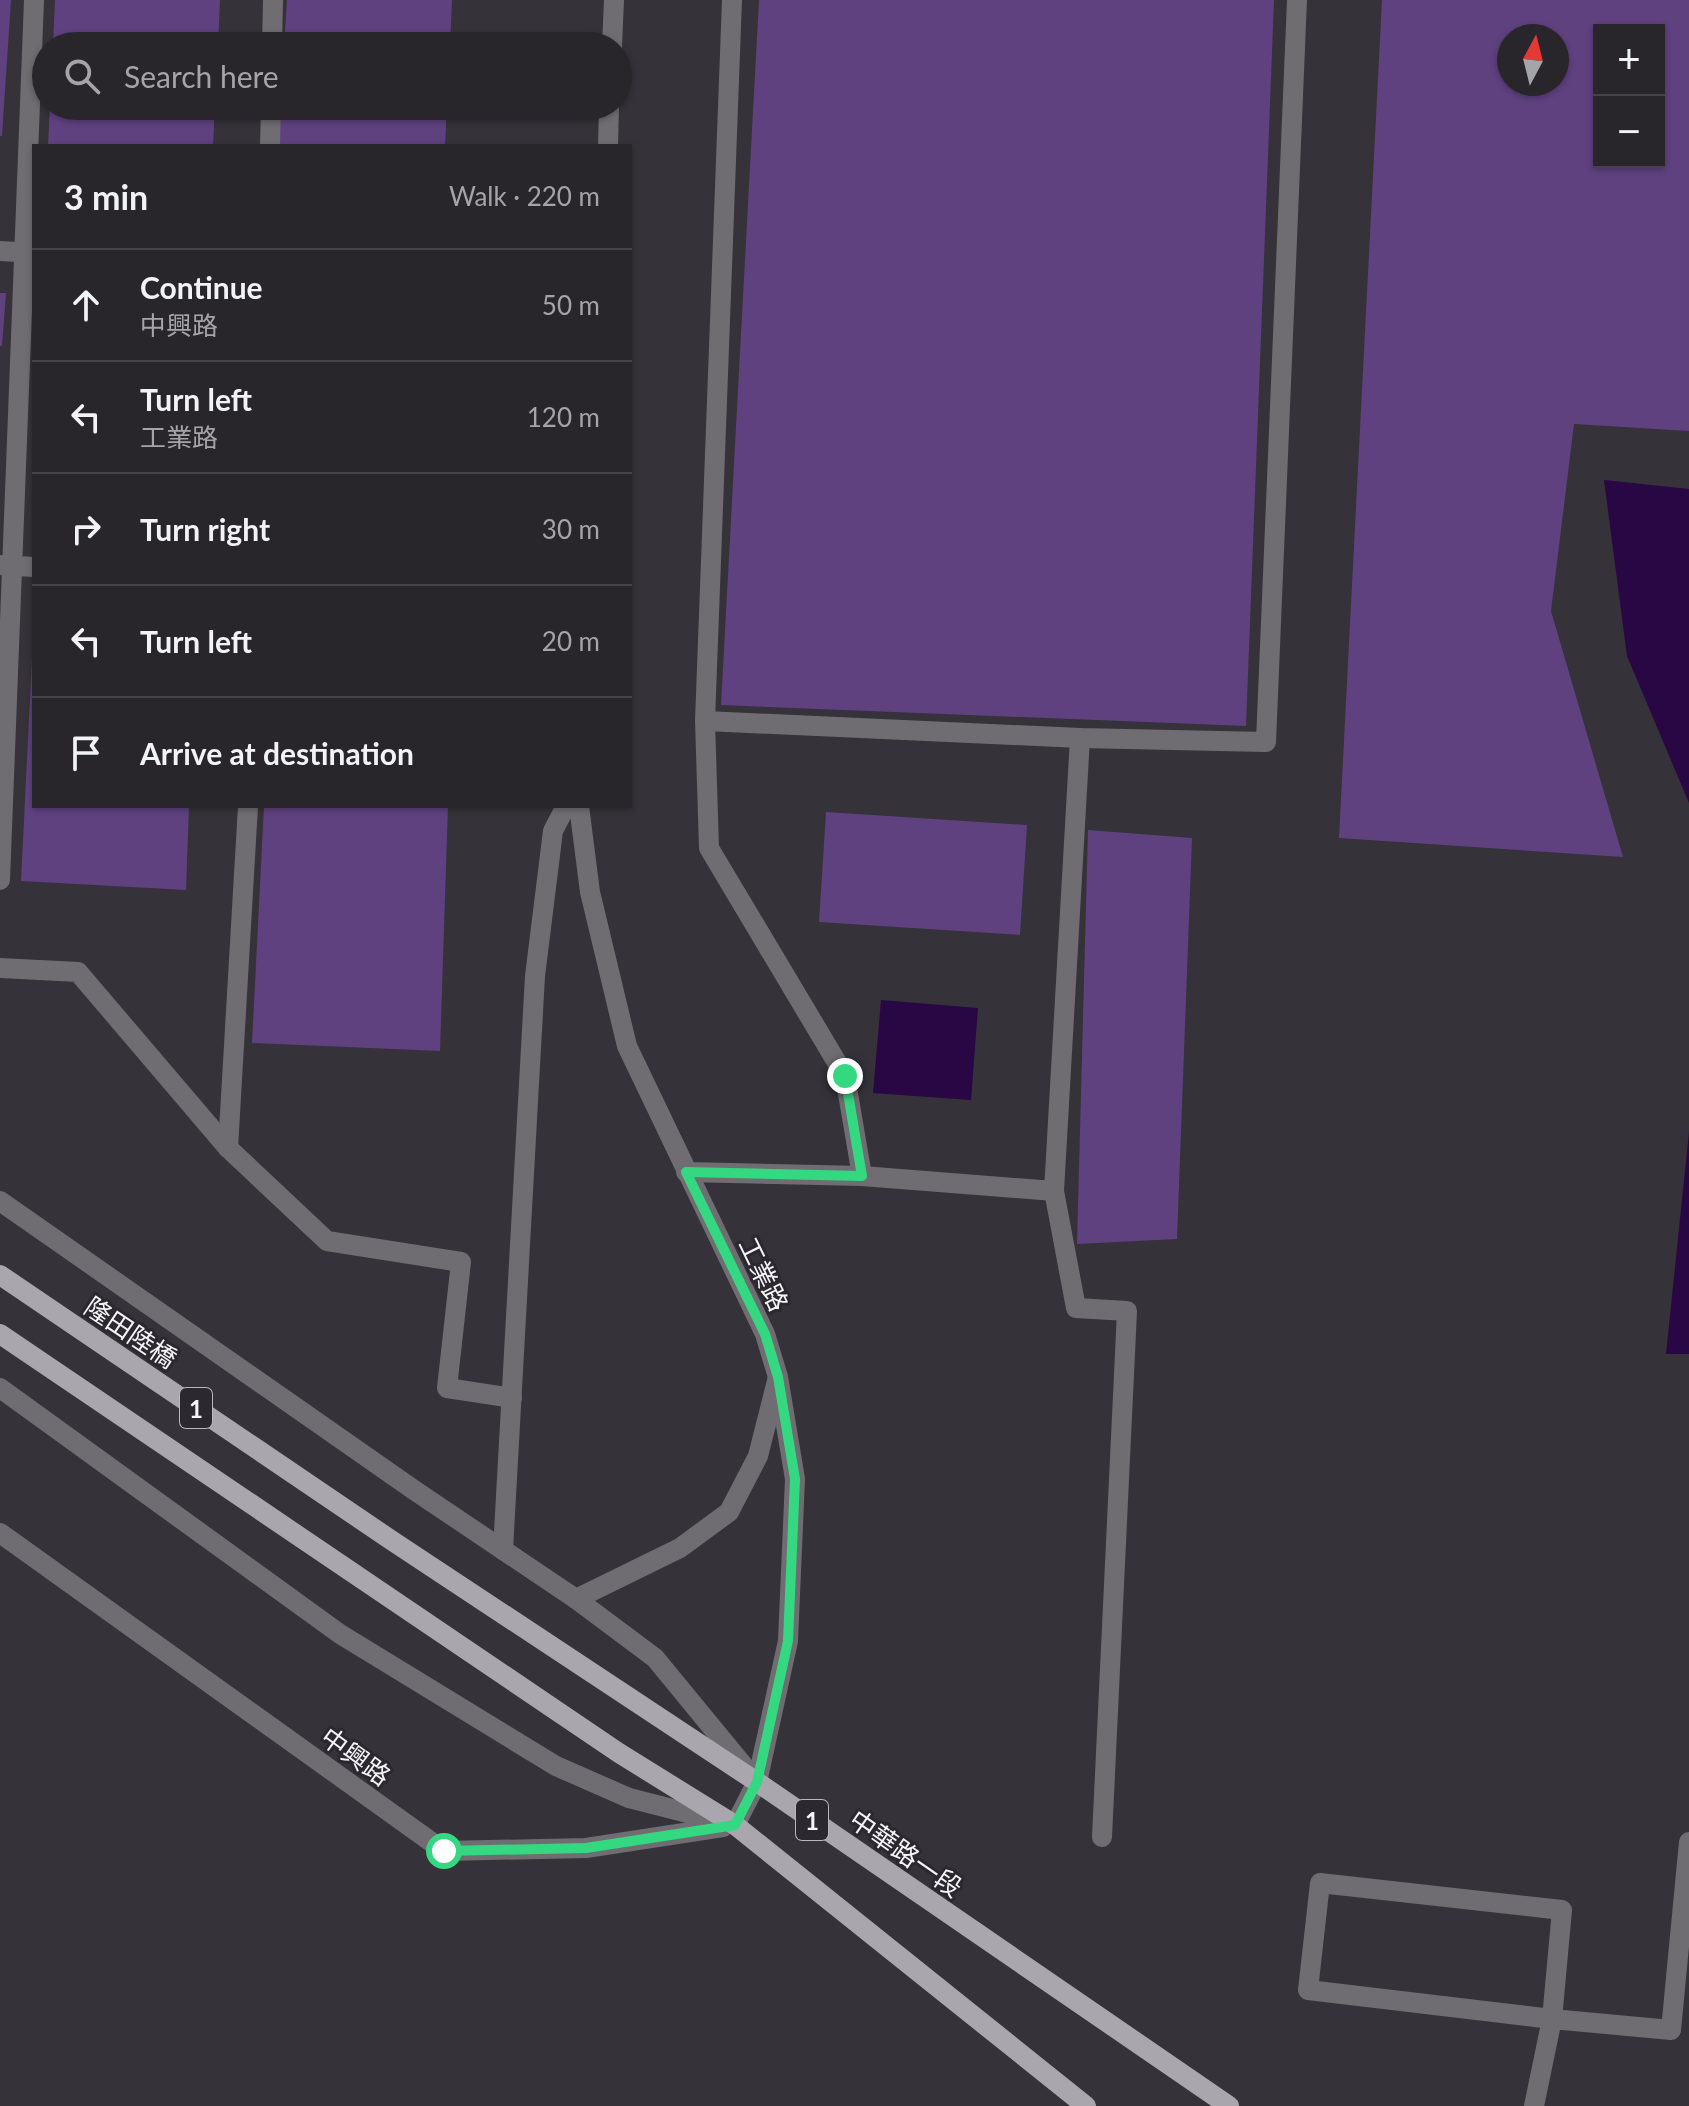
<!DOCTYPE html>
<html lang="en">
<head>
<meta charset="utf-8">
<style>
	:root { --surface:#28262b; --page:#302e33; --text:#f1f3f6; --muted:#a5a5a9; --line:#444347 }
	body { margin:0; font-family:Lato,"Noto Sans TC",sans-serif; background:var(--page); color:var(--text) }
	.controls { position:absolute; right:24px; top:24px; display:grid; overflow:hidden; border-radius:0px; box-shadow:0 2px 6px #0004 }
	.controls button { width:72px; height:72px; display:grid; place-items:center; padding:0; border:0; border-bottom:2px solid var(--line); background:var(--surface); color:var(--text); font:40px sans-serif }
	.compass { position:absolute; left:1497px; top:24px; width:72px; height:72px; border-radius:50%; background:var(--surface); box-shadow:0 2px 6px #0004; rotate:7deg }
	.stop { position:absolute; width:24px; height:24px; margin:-18px; border:6px solid #34d881; border-radius:50%; background:#fff }
	.stop.end { background:#34d881; border-color:#fff; box-shadow:0 2px 8px #0008 }
	.list { margin:0; padding:0; list-style:none }
	h2 { display:flex; justify-content:space-between; align-items:center; height:104px; margin:0; padding:0 32px; font-size:34px }
	h2 small { font-size:26px; font-weight:400; color:var(--muted) }
	.list li { display:grid; grid-template-columns:52px 1fr auto; gap:24px; align-items:center; box-sizing:border-box; height:112px; padding:0 32px; border-top:2px solid var(--line) }
	.list b { display:block; font-size:30px; white-space:nowrap }
	.list p { margin:0; font-size:26px; white-space:nowrap; color:var(--muted) }
	.list em { font-size:26px; font-style:normal; color:var(--muted) }
	.icon { flex:none; width:44px; height:44px; fill:none; stroke:currentColor; stroke-width:2; stroke-linecap:round; stroke-linejoin:round }
	.map { position:relative; flex:none; width:1689px; height:2106px; overflow:hidden }
	.search { position:absolute; background:var(--surface); box-shadow:0 2px 6px #0004; left:32px; top:32px; width:600px; height:88px; display:flex; align-items:center; gap:20px; box-sizing:border-box; padding:0 28px; border-radius:44px; color:var(--muted); font-size:30px }
	.panel { position:absolute; background:var(--surface); box-shadow:0 2px 6px #0004; left:32px; top:144px; width:600px; height:664px; border-radius:0px }
	.map>svg:first-child { display:block }
</style>
</head>
<body>
<div class="map">
<svg width="1689" height="2106" viewBox="0 0 1689 2106">
	<rect width="100%" height="100%" fill="#353239"/>
	<g fill="#290744">
		<polygon points="1604,480 1689,489 1689,803 1627,656"/>
		<polygon points="881,1000 978,1008 971,1100 873,1093"/>
		<polygon points="1689,1132 1689,1354 1666,1354"/>
	</g>
	<g fill="#5f4180" fill-rule="evenodd">
		<polygon points="0,0 11,0 2,136 0,136"/>
		<polygon points="55,0 220,0 218,46 53,46"/>
		<polygon points="287,0 452,0 450,46 284,46"/>
		<polygon points="759,0 1274,0 1246,726 721,705"/>
		<path d="M 1382,0 L 1689,0 L 1689,431 L 1574,424 L 1551,611 L 1623,857 L 1339,838 ZM 1599,30 L 1659,30 L 1659,162 L 1599,162 ZM 1509,36 L 1557,36 L 1557,84 L 1509,84 Z"/>
		<polygon points="50,106 215,106 213,146 48,146"/>
		<polygon points="281,106 447,106 445,146 279,146"/>
		<polygon points="0,293 6,293 2,346 0,346"/>
		<polygon points="32,658 34,658 34,806 189,806 186,890 21,881"/>
		<polygon points="264,806 448,806 440,1051 252,1043"/>
		<polygon points="826,812 1027,825 1020,935 819,922"/>
		<polygon points="1088,830 1192,838 1177,1239 1077,1244"/>
	</g>
	<g fill="none" stroke-linecap="round" stroke-linejoin="round">
		<g stroke="#6f6d71" stroke-width="20">
			<polyline points="272,46 273,0"/>
			<polyline points="270,146 271,106"/>
			<polyline points="0,251 34,253"/>
			<polyline points="0,565 34,567"/>
			<polyline points="705,721 1080,738 1266,742 1297,0"/>
			<polyline points="1080,738 1054,1191 1076,1308 1127,1311 1102,1837"/>
			<polyline points="0,880 34,0"/>
			<polyline points="0,968 78,972 228,1148 327,1241 461,1262 447,1388 512,1398"/>
			<polyline points="228,1148 248,806"/>
			<polyline points="686,1172 862,1176 845,1076 709,848 705,721 732,0"/>
			<polyline points="862,1176 1054,1191"/>
			<polyline points="0,1201 414,1490 576,1599 655,1658 752,1776"/>
			<polyline points="0,1388 340,1634 556,1766 629,1798 727,1823"/>
			<polyline points="0,1533 444,1851 586,1848 723,1827"/>
			<polyline points="503,1550 535,976 553,831 566,806"/>
			<polyline points="576,1599 680,1548 729,1512 758,1456 778,1377"/>
			<polyline points="1534,2106 1552,2019 1562,1910 1320,1883 1308,1990 1552,2019 1671,2030 1689,1842"/>
		</g>
		<g stroke="#6f6d71" stroke-width="20">
			<polyline points="612,46 614,0"/>
			<polyline points="608,146 609,106"/>
			<polyline points="579,806 590,892 627,1046 765,1334 778,1377 795,1479 788,1641 757,1782 735,1825"/>
		</g>
		<g stroke="#a9a6ae" stroke-width="20">
			<polyline points="0,1275 391,1540 757,1782 1229,2106"/>
			<polyline points="0,1334 619,1753 735,1825 1086,2106"/>
		</g>
	</g>
	<g fill="none" stroke-linecap="round" stroke-linejoin="round">
		<polyline stroke="#34d881" stroke-width="10" points="444,1851 586,1848 735,1825 757,1782 788,1641 795,1479 778,1377 765,1334 686,1172 862,1176 845,1076"/>
	</g>
	<g text-anchor="middle" dominant-baseline="central" stroke-width="6" stroke-linejoin="round" paint-order="stroke">
		<g fill="#2b282f" stroke="#b9b7bc" stroke-width="2">
			<rect x="180" y="1388" width="32" height="40" rx="6"/>
			<rect x="796" y="1800" width="32" height="40" rx="6"/>
		</g>
		<g font-size="24" font-weight="bold" fill="#f6f4f9">
			<text x="196" y="1408">1</text>
			<text x="812" y="1820">1</text>
		</g>
		<g font-size="26" fill="#f6f4f9" stroke="#2b282f">
			<text transform="translate(764 1274) rotate(64)">工業路</text>
			<text transform="translate(131 1332) rotate(34)">隆田陸橋</text>
			<text transform="translate(356 1756) rotate(36)">中興路</text>
			<text transform="translate(906 1853) rotate(35)">中華路一段</text>
		</g>
	</g>
</svg>
<div class="controls">
<button>+</button>
<button>−</button>
</div>
<svg class="compass" viewBox="-18 -18 36 36"><path d="M0-13l5 13h-10z" fill="#e53935"/><path d="M0 13l5-13h-10z" fill="#a5a5a9"/></svg>
<div class="stop" style="left:444px;top:1851px"></div>
<div class="stop end" style="left:845px;top:1076px"></div>
<div class="search"><svg class="icon" aria-label="search" viewBox="0 0 24 24"><circle cx="10" cy="10" r="6"/><path d="M15 15l6 6"/></svg>Search here</div>
<section class="panel">
<h2>3 min<small>Walk · 220 m</small></h2>
<ul class="list">
<li><svg class="icon" aria-label="ahead" viewBox="0 0 24 24"><path d="M12 20V5M6 11l6-6 6 6"/></svg><div><b>Continue</b><p>中興路</p></div><em>50 m</em></li>
<li><svg class="icon" aria-label="left" viewBox="0 0 24 24"><path d="M17 20v-9H6M10 6l-5 5 5 5"/></svg><div><b>Turn left</b><p>工業路</p></div><em>120 m</em></li>
<li><svg class="icon" aria-label="right" viewBox="0 0 24 24"><path d="M7 20v-9h11M14 6l5 5-5 5"/></svg><div><b>Turn right</b></div><em>30 m</em></li>
<li><svg class="icon" aria-label="left" viewBox="0 0 24 24"><path d="M17 20v-9H6M10 6l-5 5 5 5"/></svg><div><b>Turn left</b></div><em>20 m</em></li>
<li><svg class="icon" aria-label="arrive" viewBox="0 0 24 24"><path d="M6 21V4h12l-3 4 3 4H6"/></svg><div><b>Arrive at destination</b></div></li>
</ul>
</section>
</div>
</body>
</html>
